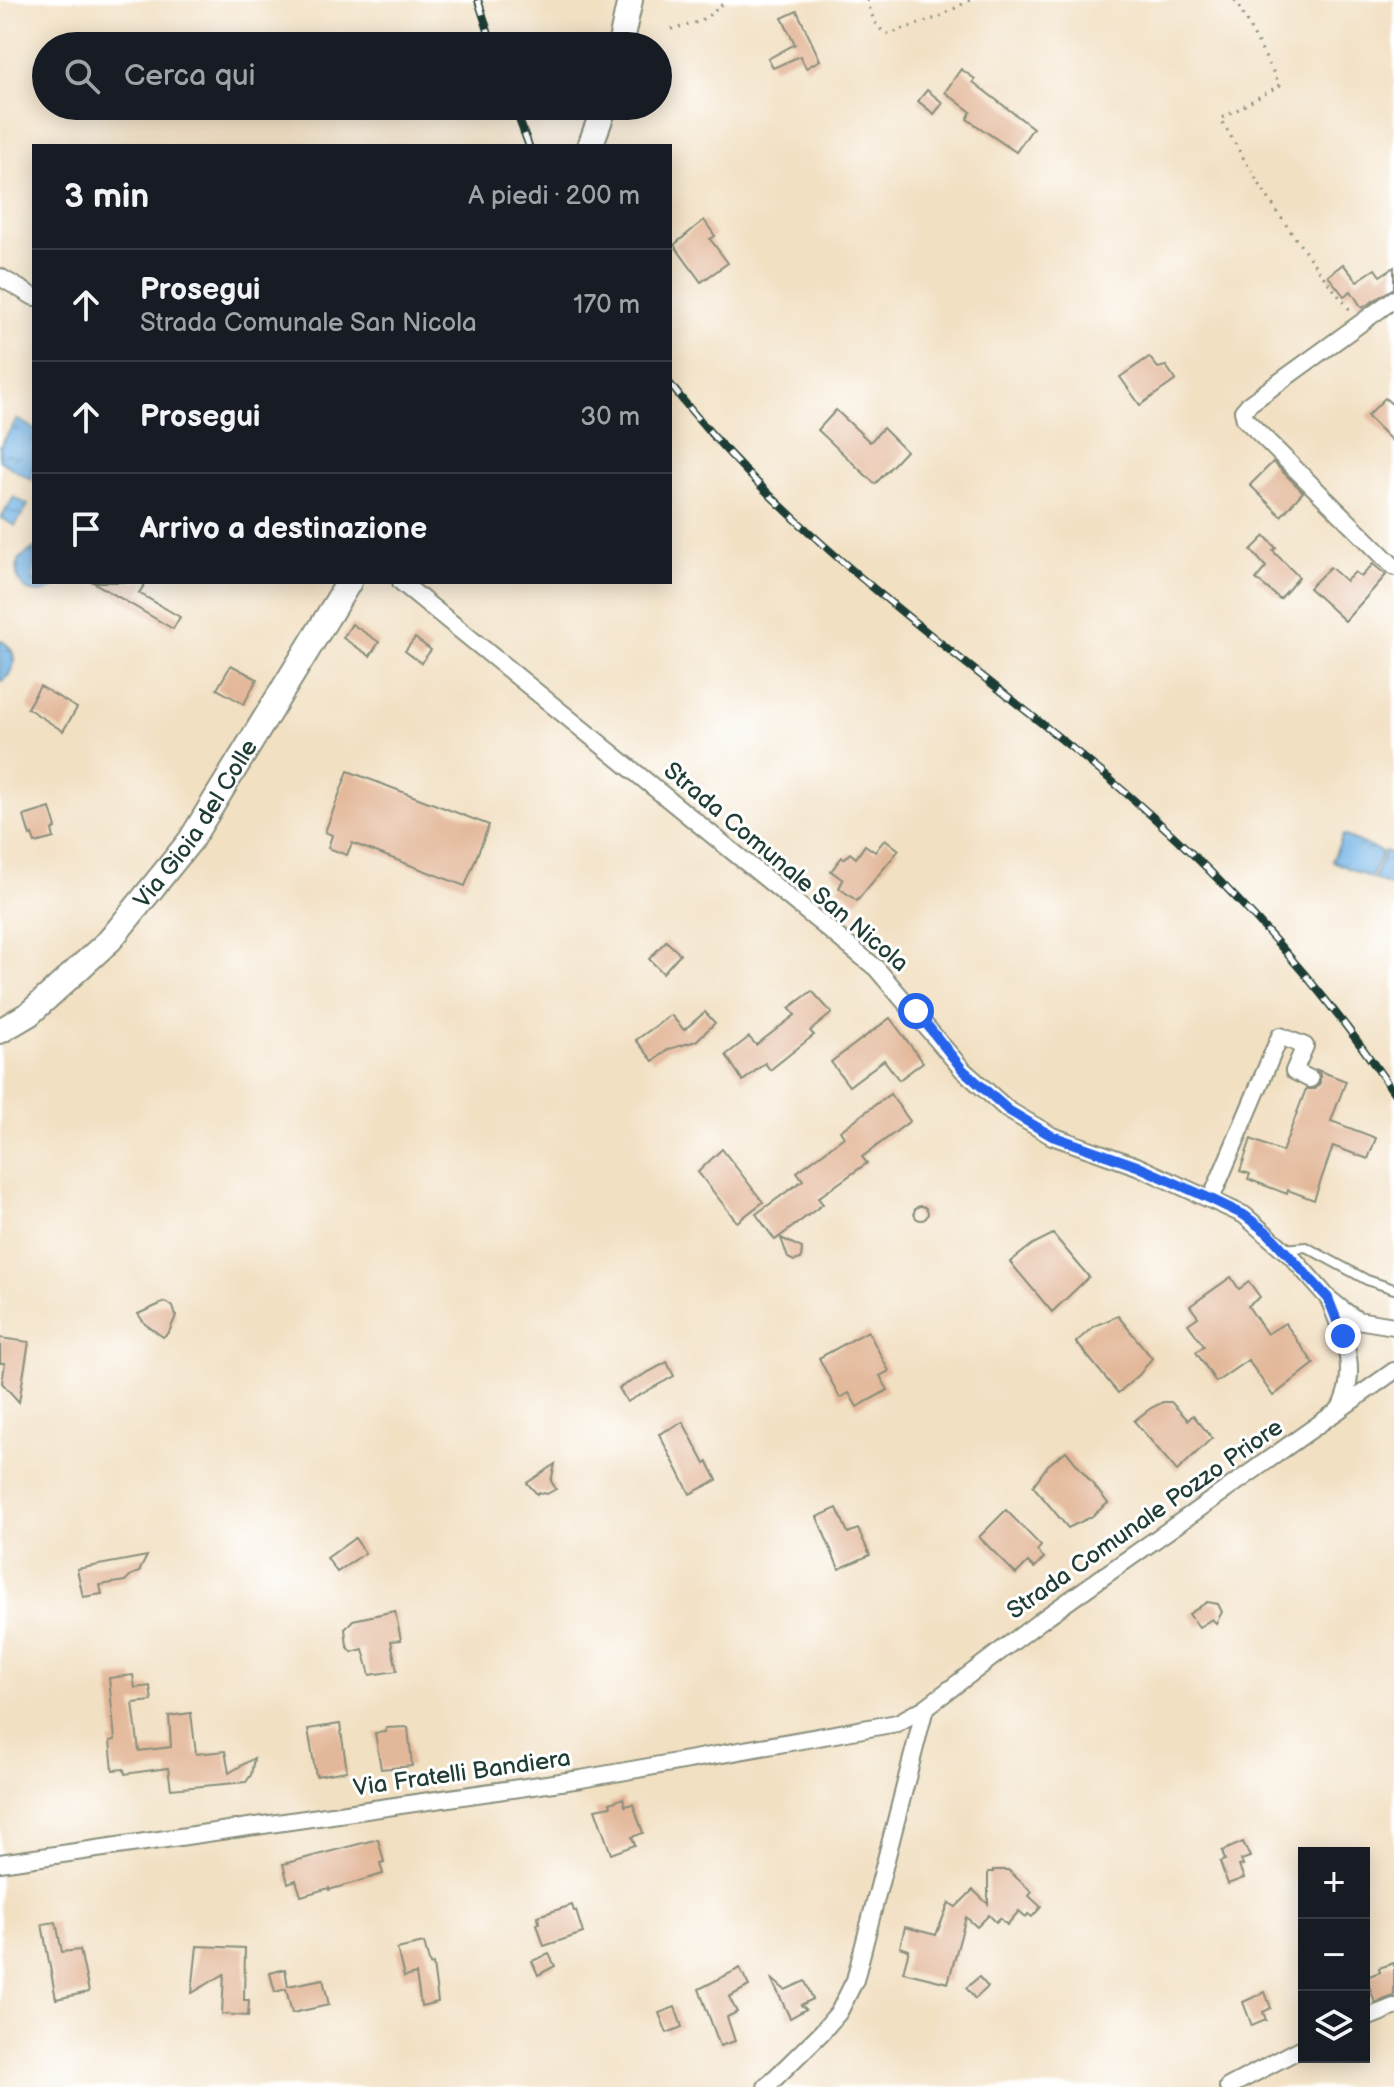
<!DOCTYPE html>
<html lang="it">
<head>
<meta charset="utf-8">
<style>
	:root { --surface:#171b24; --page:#20242c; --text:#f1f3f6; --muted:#9ea1a6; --line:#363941 }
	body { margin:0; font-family:"Balsamiq Sans",sans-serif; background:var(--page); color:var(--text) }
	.controls { position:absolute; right:24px; bottom:24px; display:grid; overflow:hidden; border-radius:0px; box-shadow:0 4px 20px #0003 }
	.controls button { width:72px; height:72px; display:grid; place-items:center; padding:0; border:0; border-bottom:2px solid var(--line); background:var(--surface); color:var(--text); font:40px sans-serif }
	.stop { position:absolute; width:24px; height:24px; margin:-18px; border:6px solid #2563eb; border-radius:50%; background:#fff }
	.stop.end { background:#2563eb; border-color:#fff; box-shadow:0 2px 8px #0008 }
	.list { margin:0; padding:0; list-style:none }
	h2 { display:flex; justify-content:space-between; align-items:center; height:104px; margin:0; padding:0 32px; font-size:34px }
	h2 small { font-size:26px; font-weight:400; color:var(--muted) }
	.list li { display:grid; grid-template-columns:52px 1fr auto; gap:24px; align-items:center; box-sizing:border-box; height:112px; padding:0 32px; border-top:2px solid var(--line) }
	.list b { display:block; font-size:30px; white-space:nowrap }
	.list p { margin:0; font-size:26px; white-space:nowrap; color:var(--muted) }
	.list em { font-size:26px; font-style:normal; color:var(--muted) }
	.icon { flex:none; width:44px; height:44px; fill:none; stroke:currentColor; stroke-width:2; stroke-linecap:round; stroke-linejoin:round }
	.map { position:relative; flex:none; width:1394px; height:2087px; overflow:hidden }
	.search { position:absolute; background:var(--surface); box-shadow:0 4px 20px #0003; left:32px; top:32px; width:640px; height:88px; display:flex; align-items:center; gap:20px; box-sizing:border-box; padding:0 28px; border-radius:44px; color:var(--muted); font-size:30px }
	.panel { position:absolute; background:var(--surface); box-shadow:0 4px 20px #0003; left:32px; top:144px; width:640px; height:440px; border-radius:0px }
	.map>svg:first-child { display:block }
</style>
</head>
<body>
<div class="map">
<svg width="1394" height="2087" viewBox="0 0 1394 2087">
	<defs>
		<pattern id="water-ripples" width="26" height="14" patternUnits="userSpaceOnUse" patternTransform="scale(2)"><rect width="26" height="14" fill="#71b2e5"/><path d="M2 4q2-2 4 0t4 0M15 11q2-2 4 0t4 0" fill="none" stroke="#5c92ba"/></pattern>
	</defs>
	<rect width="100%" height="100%" fill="#fff"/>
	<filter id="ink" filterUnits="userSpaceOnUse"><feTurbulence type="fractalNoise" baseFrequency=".0125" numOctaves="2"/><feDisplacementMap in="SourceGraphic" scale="16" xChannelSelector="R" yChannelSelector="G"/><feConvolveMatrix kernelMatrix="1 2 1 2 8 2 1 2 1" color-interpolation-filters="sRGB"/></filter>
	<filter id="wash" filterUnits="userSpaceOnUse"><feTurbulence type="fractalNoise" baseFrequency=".006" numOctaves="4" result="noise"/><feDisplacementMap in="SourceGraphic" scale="32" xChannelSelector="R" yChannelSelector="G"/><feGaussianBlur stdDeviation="1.8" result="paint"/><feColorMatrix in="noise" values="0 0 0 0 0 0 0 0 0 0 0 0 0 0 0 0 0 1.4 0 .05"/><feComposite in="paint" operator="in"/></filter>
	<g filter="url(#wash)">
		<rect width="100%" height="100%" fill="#f2e0c3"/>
		<g fill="url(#water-ripples)" stroke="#48788c" stroke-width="2">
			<polygon points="17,419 34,429 32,480 0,461 0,447"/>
			<polygon points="14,497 28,505 15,526 1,518"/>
			<path d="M 34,548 L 34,582 L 59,582 C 41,606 8,587 19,559 Z"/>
			<path d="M 0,640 C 19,650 18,671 0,682 Z"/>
			<polygon points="1343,835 1382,852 1371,878 1332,861"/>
			<polygon points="1385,851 1394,855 1394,888 1374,879"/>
		</g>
		<g id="blocks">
			<g fill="#e3b799">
				<polygon points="797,11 820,60 806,68 800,56 773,68 768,59 795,44 782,18"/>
				<polygon points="961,69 975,79 973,82 1033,128 1016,152 967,119 971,112 945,92"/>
				<polygon points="927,90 943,103 934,114 918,101"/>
				<polygon points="704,220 715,236 710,239 728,263 701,282 674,245"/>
				<polygon points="1343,264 1357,281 1375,269 1380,276 1394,267 1394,288 1362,308 1351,291 1344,296 1328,276"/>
				<polygon points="1149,357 1158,368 1166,366 1176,380 1140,405 1120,377"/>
				<polygon points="1385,398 1394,406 1394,443 1367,416"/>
				<polygon points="836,410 870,442 883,428 906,451 875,484 818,430"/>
				<polygon points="1273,462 1303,492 1281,516 1250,485"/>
				<polygon points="1265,536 1276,548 1273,551 1299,577 1280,599 1256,579 1266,567 1251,550"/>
				<polygon points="1373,564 1386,575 1345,621 1309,588 1330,567 1346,581 1355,572 1361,577"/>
				<polygon points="93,582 146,582 139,593 180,617 173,629"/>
				<polygon points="352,624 379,642 370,656 343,638"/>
				<polygon points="415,638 431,650 421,663 405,651"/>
				<polygon points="231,665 257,679 244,704 217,689"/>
				<polygon points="40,686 77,708 63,731 27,708"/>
				<polygon points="348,771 489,825 465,886 352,843 347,855 328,848 332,835 325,832"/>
				<polygon points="50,808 56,828 52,830 54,838 35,843 32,835 30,836 24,816"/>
				<polygon points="885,839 899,850 857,901 839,888 843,880 831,871 842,857 844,859 850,853 856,858 865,845 875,852"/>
				<polygon points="666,941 680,954 663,973 649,959"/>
				<polygon points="812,991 832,1013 810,1031 814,1035 770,1070 765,1063 743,1081 726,1055 749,1037 756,1045 795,1015 789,1008"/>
				<polygon points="705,1012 715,1023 696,1041 669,1049 653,1061 636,1040 671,1015 684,1030"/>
				<polygon points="890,1018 923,1062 899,1080 884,1060 849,1086 831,1062"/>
				<polygon points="1315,1069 1346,1081 1331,1121 1376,1138 1368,1159 1333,1146 1314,1200 1288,1190 1287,1194 1248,1179 1250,1174 1240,1171 1251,1139 1282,1152 1306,1089 1315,1089 1320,1083 1320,1074"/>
				<polygon points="890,1094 910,1121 862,1157 867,1163 818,1198 823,1204 775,1240 756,1214 803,1180 797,1172 844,1137 840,1131"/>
				<polygon points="722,1149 763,1202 737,1222 698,1172"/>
				<circle cx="921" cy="1213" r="7"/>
				<polygon points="1053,1234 1089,1277 1052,1312 1010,1262 1033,1244"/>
				<polygon points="781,1238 802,1248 801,1259 794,1261 788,1258"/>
				<polygon points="1231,1277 1239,1289 1249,1282 1260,1297 1248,1306 1267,1334 1285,1323 1314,1364 1273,1396 1248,1360 1216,1382 1196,1352 1204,1346 1188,1324 1198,1317 1190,1306"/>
				<polygon points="165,1302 173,1307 176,1316 169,1332 163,1337 145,1324 138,1314"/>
				<polygon points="1118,1316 1152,1358 1139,1375 1118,1393 1076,1342 1094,1326"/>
				<polygon points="868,1331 889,1371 880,1376 888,1390 857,1407 849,1393 840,1398 819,1358"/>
				<polygon points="0,1338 29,1342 19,1402 2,1383 5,1363 0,1363"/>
				<polygon points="667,1362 674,1376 627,1402 619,1388"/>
				<polygon points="1163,1402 1171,1402 1188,1420 1193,1415 1212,1438 1177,1471 1134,1421 1151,1408"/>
				<polygon points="683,1422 705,1464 708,1462 717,1480 690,1494 659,1434"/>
				<polygon points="1066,1451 1108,1503 1091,1517 1068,1528 1033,1486 1048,1465"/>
				<polygon points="555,1464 551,1481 556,1489 547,1494 539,1492 537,1494 527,1483"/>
				<polygon points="837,1508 848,1533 858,1529 870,1555 839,1569 817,1517"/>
				<polygon points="1006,1510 1041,1546 1037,1551 1044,1558 1034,1568 1028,1562 1016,1574 979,1537"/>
				<polygon points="355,1538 365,1553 337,1572 327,1558"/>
				<polygon points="147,1556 139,1572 131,1575 125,1581 100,1585 102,1594 83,1597 77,1569"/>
				<polygon points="1207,1602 1218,1604 1222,1612 1216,1623 1212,1619 1199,1627 1189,1614"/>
				<polygon points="395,1611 401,1640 391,1641 397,1671 370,1675 363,1649 352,1652 347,1646 345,1629 353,1620"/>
				<polygon points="133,1675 135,1688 150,1686 152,1701 133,1703 139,1751 171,1747 169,1716 191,1713 196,1754 225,1751 229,1773 254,1758 251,1775 246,1782 171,1789 168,1768 125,1774 124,1769 113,1770 110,1741 115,1740 109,1678"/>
				<polygon points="340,1724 347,1771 316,1776 308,1729"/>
				<polygon points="408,1727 412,1766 381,1769 375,1733 386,1732 386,1728"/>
				<polygon points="623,1798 625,1806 633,1804 643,1833 632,1837 635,1845 611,1854 595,1809 611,1806 610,1803"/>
				<polygon points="378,1839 384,1862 380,1863 383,1874 329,1890 329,1888 301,1896 296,1880 288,1883 283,1864"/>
				<polygon points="1243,1842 1250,1857 1241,1860 1243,1865 1239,1866 1244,1878 1228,1884 1220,1862 1225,1860 1222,1851"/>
				<polygon points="993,1870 1008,1870 1032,1892 1029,1896 1041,1907 1032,1917 1028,1914 1026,1917 1019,1911 1007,1925 1000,1918 996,1922 989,1915 977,1927 966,1917 948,1983 903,1972 909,1950 900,1947 905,1927 936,1935 949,1903 956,1907 973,1890 988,1904 988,1872 993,1872"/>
				<polygon points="572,1905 574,1911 576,1911 583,1933 544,1946 537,1924 539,1923 538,1916"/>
				<polygon points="56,1922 62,1952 80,1950 89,1992 56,1999 42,1924"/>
				<polygon points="424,1943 430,1965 433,1964 438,2002 421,2006 416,1974 404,1977 397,1949"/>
				<polygon points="197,1946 245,1948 244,2000 249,2000 248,2016 222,2014 224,1974 192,1993"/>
				<polygon points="549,1954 555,1966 538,1975 532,1961"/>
				<polygon points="1394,1963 1394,1996 1375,2003 1366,1977 1380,1972 1379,1968"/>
				<polygon points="740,1968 749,1986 729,1997 737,2012 727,2017 735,2041 720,2046 699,1989"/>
				<polygon points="285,1969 288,1986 323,1979 329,2005 292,2013 286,1989 275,1992 270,1973"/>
				<polygon points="979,1977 988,1987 975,1999 966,1988"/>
				<polygon points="771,1978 785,1990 805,1981 813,1999 801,2005 806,2009 790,2018"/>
				<polygon points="1265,1992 1271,2008 1263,2012 1266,2020 1252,2026 1243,2002"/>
				<polygon points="675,2007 682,2027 667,2033 659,2013"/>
			</g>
		</g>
	</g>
	<g filter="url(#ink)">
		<use href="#blocks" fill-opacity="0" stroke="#888e7c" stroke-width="2"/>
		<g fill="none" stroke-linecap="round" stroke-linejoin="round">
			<g stroke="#888e7c" stroke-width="12">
				<polyline id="lane" points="1284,1249 1306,1247 1367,1280 1394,1289"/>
			</g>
			<g stroke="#888e7c" stroke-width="20">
				<g id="street">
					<polyline points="0,277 34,297"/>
					<polyline points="1394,299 1249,404 1243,411 1245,419 1394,567"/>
					<polyline points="401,582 876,968 963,1070 1008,1110 1052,1136 1137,1166 1244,1215 1291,1256 1328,1298 1343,1310 1357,1320 1394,1326"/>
					<polyline points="1211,1199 1280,1036 1305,1046 1294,1071 1310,1079"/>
					<path d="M 1329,1299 C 1344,1337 1360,1372 1339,1410"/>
					<polyline points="0,1863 581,1779 897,1723 925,1708 1043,1619 1394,1371"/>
					<polyline points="1364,2019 1394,2007"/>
					<polyline points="766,2087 821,2033 839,2012 855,1980 925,1708"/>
					<polyline points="1228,2087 1304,2047"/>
				</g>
			</g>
			<g stroke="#888e7c" stroke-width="28">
				<g id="secondary">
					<polyline points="620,46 630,0"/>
					<polyline points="590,146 605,106"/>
					<path id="s1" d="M 0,1031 L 29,1014 L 110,940 L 190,841 L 349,582"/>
				</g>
			</g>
			<g stroke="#888e7c" stroke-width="3" stroke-dasharray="2 6" stroke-linecap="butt">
				<path d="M 867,0 C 872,14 874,29 889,34 L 939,17 L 970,0"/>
				<path d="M 1235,0 L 1280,85 L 1221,119 C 1259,187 1301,251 1351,311"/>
				<path d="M 671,29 C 696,25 709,18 726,0"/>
			</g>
			<use href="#lane" stroke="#fff" stroke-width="8"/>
			<use href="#street" stroke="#fff" stroke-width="16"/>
			<use href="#secondary" stroke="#fff" stroke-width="24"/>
			<g stroke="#1f3d34" stroke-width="8">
				<g id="rail">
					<polyline points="478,0 493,46"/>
					<polyline points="514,106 529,146"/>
					<path d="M 670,384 C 791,540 956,650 1106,776 C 1215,868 1314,974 1394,1093"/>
				</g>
			</g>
			<use href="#rail" stroke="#fff" stroke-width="5" stroke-dasharray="15" stroke-linecap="butt"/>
		</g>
	</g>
	<g fill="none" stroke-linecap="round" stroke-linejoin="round" filter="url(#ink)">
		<polyline stroke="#2563eb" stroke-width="10" points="916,1011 963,1070 1008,1110 1052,1136 1137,1166 1211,1199 1244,1215 1268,1233 1328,1298 1343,1336"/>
	</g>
	<g text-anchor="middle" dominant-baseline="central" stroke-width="6" stroke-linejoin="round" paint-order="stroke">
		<g font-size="24" fill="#1f3d34" stroke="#fff">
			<text stroke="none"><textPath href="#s1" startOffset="288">Via Gioia del Colle</textPath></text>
			<text transform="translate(786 867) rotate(40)">Strada Comunale San Nicola</text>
			<text transform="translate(1145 1519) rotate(-35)">Strada Comunale Pozzo Priore</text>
			<text transform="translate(462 1773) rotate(-8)">Via Fratelli Bandiera</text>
		</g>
	</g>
</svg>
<div class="controls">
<button>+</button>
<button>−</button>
<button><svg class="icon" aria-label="layers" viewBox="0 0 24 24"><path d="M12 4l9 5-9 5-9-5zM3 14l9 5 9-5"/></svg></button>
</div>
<div class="stop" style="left:916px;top:1011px"></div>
<div class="stop end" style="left:1343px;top:1336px"></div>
<div class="search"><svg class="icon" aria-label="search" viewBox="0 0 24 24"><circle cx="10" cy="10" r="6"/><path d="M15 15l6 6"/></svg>Cerca qui</div>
<section class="panel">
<h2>3 min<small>A piedi · 200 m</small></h2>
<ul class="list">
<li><svg class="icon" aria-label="ahead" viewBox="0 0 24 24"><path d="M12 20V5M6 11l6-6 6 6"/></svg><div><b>Prosegui</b><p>Strada Comunale San Nicola</p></div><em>170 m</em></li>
<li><svg class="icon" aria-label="ahead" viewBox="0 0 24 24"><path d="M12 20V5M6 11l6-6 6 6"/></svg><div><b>Prosegui</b></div><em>30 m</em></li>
<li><svg class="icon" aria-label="arrive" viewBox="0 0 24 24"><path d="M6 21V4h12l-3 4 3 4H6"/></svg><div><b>Arrivo a destinazione</b></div></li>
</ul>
</section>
</div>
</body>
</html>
